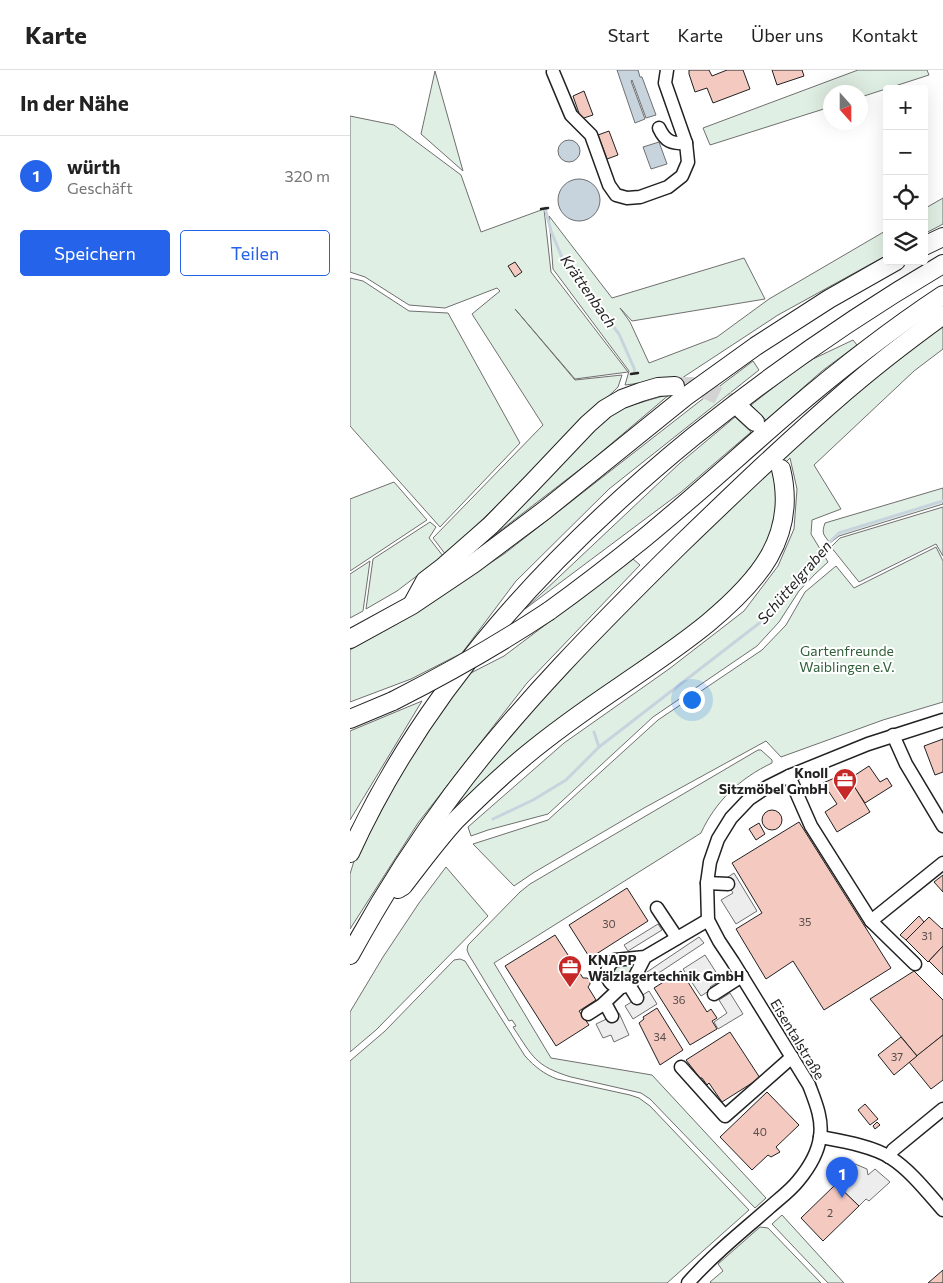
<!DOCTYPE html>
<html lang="de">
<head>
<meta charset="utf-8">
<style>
	:root { --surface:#fff; --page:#f6f6f6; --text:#222; --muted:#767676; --line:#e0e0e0; --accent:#2563eb }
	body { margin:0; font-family:Commissioner,sans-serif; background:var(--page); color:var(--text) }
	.controls { position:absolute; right:15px; top:15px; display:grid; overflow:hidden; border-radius:5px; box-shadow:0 5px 20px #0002 }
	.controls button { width:45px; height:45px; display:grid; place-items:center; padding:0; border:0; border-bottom:1px solid var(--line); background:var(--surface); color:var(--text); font:25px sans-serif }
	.compass { position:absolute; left:473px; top:15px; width:45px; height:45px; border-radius:50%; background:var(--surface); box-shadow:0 5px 20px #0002; rotate:159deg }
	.you { position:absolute; left:341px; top:629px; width:18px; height:18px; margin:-12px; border:4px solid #fff; border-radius:50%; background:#1a73e8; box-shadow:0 0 0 8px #1a73e833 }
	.badge { display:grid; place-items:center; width:32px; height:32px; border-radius:50%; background:var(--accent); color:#fff; font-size:16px; font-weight:700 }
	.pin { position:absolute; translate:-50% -41px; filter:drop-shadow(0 1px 2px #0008) }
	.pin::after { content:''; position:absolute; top:26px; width:18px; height:15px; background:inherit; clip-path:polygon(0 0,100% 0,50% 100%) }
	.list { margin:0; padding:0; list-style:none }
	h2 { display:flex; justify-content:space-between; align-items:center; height:65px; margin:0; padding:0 20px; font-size:21px }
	h2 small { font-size:16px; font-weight:400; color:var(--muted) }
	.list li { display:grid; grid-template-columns:32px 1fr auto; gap:15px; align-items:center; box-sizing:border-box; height:80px; padding:0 20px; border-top:1px solid var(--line) }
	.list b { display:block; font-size:19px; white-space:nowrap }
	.list p { margin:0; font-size:16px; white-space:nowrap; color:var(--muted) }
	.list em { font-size:16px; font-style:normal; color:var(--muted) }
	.actions { display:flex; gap:10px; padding:15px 20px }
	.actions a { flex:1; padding:11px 0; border:1px solid var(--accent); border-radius:5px; text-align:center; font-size:18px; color:var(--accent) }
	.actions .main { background:var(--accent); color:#fff }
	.icon { flex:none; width:28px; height:28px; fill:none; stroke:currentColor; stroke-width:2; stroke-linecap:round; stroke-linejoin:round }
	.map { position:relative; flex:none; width:593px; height:1213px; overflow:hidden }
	header { display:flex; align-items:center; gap:30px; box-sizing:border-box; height:70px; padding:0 25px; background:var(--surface); border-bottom:1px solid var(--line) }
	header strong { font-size:24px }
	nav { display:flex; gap:28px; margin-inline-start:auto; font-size:18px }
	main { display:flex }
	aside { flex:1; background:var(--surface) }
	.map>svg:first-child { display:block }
</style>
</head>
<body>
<header>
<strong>Karte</strong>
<nav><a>Start</a><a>Karte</a><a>Über uns</a><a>Kontakt</a></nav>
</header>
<main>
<aside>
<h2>In der Nähe<small></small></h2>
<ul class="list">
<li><span class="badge">1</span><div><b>würth</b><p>Geschäft</p></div><em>320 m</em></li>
</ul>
<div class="actions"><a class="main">Speichern</a><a>Teilen</a></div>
</aside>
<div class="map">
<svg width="593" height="1213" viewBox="0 0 593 1213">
	<rect width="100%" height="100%" fill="#fff"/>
	<g fill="#e0efe3" stroke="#6f6f6f">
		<polygon points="508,0 577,0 579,5 511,27 510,22 480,22 480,37 360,75 353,58"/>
		<polygon points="85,1 113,101 71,64"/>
		<polygon points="0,46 44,55 111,105 131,162 194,139 201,202 278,302 225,309 165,239 225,310 272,305 268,317 96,485 83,468 193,355 122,244 150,221 147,218 95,238 59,235 15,207 0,202"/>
		<polygon points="593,128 593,154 574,164 574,139"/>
		<polygon points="199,146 262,228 394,188 415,229 282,251 270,238 280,252 299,293 367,267 419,229 537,160 537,185 428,245 332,308 275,315 279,301 203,199"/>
		<polygon points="0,208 13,211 59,241 98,243 170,373 90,457 0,356"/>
		<polygon points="593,254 593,279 564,301 464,395 491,439 462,450 461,464 478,492 464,505 449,521 429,552 407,576 303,647 198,744 138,760 121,766 118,757 214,673 319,599 394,541 428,496 444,459 447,419 440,388 426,402 430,417 422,469 390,517 101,749 114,723 125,708 199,621 286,531 408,411 517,313"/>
		<polygon points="503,270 507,275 472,301 416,350 401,335 433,310 463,289"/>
		<polygon points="403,291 409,300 259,419 166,511 112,583 61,609 0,632 0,580 47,554 154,484 350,331"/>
		<polygon points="320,324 242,390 103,497 265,340"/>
		<polygon points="385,347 401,362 330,423 175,539 330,393"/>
		<polygon points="44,412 77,450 0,501 0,429"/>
		<path d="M 593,418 L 593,434 L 489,466 L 480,473 C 474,465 471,464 475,453 Z"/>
		<polygon points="593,437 593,486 586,474 509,512 481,477 490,468"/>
		<polygon points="80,452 86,457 79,468 93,486 47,521 16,539 23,489"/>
		<polygon points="586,477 593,491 593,632 533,650 431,687 416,671 294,738 183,803 164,816 123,774 198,750 308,650 412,580 436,555 455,522 486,496 504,518"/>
		<polygon points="283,489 290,495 177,613 68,753 0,859 0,804 4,791 62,684 115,606 154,586"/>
		<polygon points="20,491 13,541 0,548 0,504"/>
		<polygon points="72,631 0,750 0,661"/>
		<path d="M 408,680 L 411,680 L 422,690 L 422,693 C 390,708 365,732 351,763 L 144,893 L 201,988 L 302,1005 L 416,1128 L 405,1138 L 300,1029 L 291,1023 L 221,1007 C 185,996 183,987 163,957 L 166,956 L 162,950 L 159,951 L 119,885 L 117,880 L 118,875 L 170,822 L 180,814 Z"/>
		<polygon points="96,797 138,846 26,960 0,982 0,942 33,887 69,833"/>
		<path d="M 110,889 L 115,891 L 175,986 C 185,997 194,1004 207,1009 L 280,1025 L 289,1028 L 300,1036 L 399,1140 L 317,1213 L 0,1213 L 0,991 L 35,961 L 104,890 Z"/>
		<path d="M 280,894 L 283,896 C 283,902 278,908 273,910 L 266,909 L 264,902 L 266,897 L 272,895 Z"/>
		<polygon points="432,1145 494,1213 478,1213 422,1154"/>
		<polygon points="410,1157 418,1158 471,1213 361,1213 360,1212 373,1201 368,1194"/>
	</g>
	<g fill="#ededed" stroke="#6f6f6f">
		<polygon points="384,803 407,841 386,854 371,830 383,823 375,809"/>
		<polygon points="308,854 312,860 278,881 274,875"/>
		<polygon points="349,867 354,873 298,910 294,904"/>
		<polygon points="355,885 371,910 360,917 362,919 351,926 333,899"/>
		<polygon points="299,921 307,934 283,949 275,936"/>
		<polygon points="380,923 393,944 368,959 364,952 377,943 369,930"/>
		<polygon points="269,943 279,965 264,972 261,965 253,968 246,954"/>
		<polygon points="493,1089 517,1099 518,1105 525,1099 540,1112 519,1131 516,1129 509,1136 486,1114 487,1106"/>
	</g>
	<g fill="#c7d3dd" stroke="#6f6f6f">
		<polygon points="267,0 288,0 290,7 292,7 306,45 296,48 282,10 281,11 295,49 285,53"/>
		<circle cx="219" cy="81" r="11"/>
		<polygon points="309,72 317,94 301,99 293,77"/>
		<circle cx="229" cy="130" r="21"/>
	</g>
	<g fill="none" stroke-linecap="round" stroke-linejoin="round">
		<g stroke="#c7d3dd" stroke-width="3">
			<polyline points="195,138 201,161 213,190 269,264 284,298 285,303"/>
			<polyline points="244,662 249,677"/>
			<polyline points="143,749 183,730 216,710 249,677 412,551 460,491 489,463 593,431"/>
		</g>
	</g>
	<g fill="#f3c9c0" stroke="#222">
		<polygon points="339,0 359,0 362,6 377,0 393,0 400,19 363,33 357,18 345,22 339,4"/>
		<polygon points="422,0 452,0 454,6 427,15"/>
		<polygon points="234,21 243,45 231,49 223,26"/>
		<polygon points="259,61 268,85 257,89 248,65"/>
		<polygon points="165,192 172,202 165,207 158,196"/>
		<polygon points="593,669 593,702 585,705 574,676"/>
		<polygon points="519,696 530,712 537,708 542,716 515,733 499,709"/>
		<polygon points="496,703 520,742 487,762 475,742 487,734 473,713"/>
		<circle cx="422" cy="750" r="10"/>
		<polygon points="449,752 541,898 474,940 443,891 416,909 386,859 412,843 382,793"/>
		<polygon points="409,753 415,764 406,770 399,759"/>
		<polygon points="593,805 593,822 584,812"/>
		<polygon points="277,818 298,851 240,888 219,855"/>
		<polygon points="569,846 574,852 556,870 550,865"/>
		<polygon points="579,847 592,859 593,858 593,876 578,892 556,870"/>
		<polygon points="205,865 233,908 237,908 240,910 240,914 238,917 246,930 229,941 239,955 206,976 155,896"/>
		<polygon points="593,876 593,905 579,891"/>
		<polygon points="331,901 357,942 361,939 367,948 362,951 367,959 340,975 304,918"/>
		<polygon points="564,901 593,930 593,965 567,986 520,929"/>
		<polygon points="307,938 333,980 310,995 289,953 294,949 293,947"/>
		<polygon points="380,962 410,1008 372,1032 359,1013 357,1015 352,1008 350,1008 336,990"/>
		<polygon points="593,965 593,1010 581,1019 559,992"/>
		<polygon points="551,967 567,986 544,1005 528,985"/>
		<polygon points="417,1022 449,1055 426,1077 430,1082 421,1087 418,1085 402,1100 370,1067"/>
		<polygon points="515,1034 528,1049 520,1055 508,1040"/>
		<polygon points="527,1052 530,1055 525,1059 523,1056"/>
		<polygon points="486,1114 509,1136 473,1171 451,1148"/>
		<polygon points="593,1200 593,1213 578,1213"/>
	</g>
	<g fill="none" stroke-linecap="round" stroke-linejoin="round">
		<path stroke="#d3d3d3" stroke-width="18" stroke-dasharray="18 9" stroke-linecap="butt" d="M 325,316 C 330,316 336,316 341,316 C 359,319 377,329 392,340"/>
		<g stroke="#222" stroke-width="15">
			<g id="minor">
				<polyline points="203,2 221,45 241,65 259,115 266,125 277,128 290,127 318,117 332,106 338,92 336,73 315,13 317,0"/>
				<path d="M 309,58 C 315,71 321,74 336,73"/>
				<polyline points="543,665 556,694 593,756"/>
				<polyline points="439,706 461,756 521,851 565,894"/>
				<polyline points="357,813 378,814"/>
				<polyline points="307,838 327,868"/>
				<polyline points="521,851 593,793"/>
				<path d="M 295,887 L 282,912 C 264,928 246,902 265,890 L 295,887 L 358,850"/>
				<polyline points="279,915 287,928"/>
				<polyline points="364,924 392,906"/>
				<polyline points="255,933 262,946"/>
				<polyline points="238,944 252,935 270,918"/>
				<polyline points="331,997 375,1046 442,987"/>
				<path d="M 470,1067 C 491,1071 523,1076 541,1088 C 561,1101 577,1122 593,1140"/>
				<polyline points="539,1087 543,1080 593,1039"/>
				<path d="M 338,1213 C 362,1185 392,1162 420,1137 C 429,1129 440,1121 448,1111 C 458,1099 468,1083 470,1067 C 473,1049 465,1031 459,1015 L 383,892 L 369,871 L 358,850 L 357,813 L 360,792 L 368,769 L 381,748 L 399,729 L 417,717 L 439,706 L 518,674 L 593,650"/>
			</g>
		</g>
		<g stroke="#222" stroke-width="20">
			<g id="highway">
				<polyline points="574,176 593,167"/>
				<polyline points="392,340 405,352"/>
				<polyline points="63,533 75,511 92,498 141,455 182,413 238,354 255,339 272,329 291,322 308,317 325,316"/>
				<path d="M 199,541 C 231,518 262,494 293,469 C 343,428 392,383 442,340 C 490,299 540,260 593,225"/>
				<polyline points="0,569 62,535 123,494 195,440 335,327 406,276 479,229 546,191"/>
				<polyline points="0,649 43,631"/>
				<path d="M 0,783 C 76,616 203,481 344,366 C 423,303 506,245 593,194"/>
				<path d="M 48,819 L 53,816 C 70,794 86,772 105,751 C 127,729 150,707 174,687 C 205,661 238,638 272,615 C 301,595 330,576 358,553 C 406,513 448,468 431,399"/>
				<path d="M 0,885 C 30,830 64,776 102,725 C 169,635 251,553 331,474 C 385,422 439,370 496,321 C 527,294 560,269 593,245"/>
			</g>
		</g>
		<use href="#minor" stroke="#fff" stroke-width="12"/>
		<use href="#highway" stroke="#fff" stroke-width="18"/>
		<g stroke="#222" stroke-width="20" stroke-linecap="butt">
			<path id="highway-bridge" d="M 43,631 C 98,603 148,575 199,541"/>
		</g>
		<use href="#highway-bridge" stroke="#fff" stroke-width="18"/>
		<g stroke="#222" stroke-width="2.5">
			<polyline points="191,139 198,138"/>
			<polyline points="281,304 288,303"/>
		</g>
	</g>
	<defs>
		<g id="office-pin" transform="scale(1.25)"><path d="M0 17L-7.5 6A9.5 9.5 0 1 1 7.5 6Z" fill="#c62828" stroke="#fff"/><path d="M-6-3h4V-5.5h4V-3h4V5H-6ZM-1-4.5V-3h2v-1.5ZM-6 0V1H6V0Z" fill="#fff"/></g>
	</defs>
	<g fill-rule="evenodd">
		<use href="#office-pin" x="495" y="710"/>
		<use href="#office-pin" x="220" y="897"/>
	</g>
	<g text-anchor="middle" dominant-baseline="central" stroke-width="4" stroke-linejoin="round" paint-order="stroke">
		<g font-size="11" fill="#564c4a">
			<text x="455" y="851">35</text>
			<text x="259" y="853">30</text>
			<text x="577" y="865">31</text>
			<text x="329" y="929">36</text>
			<text x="310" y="966">34</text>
			<text x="547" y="986">37</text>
			<text x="410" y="1061">40</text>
			<text x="480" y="1142">2</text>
		</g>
		<g font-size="14" fill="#2f5e38" stroke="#fff">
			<text x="497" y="580">Gartenfreunde<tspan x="497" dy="16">Waiblingen e.V.</tspan></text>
		</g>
		<g font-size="14" font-weight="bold" fill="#222" stroke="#fff" text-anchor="end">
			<text x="478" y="702">Knoll<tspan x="478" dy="16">Sitzmöbel GmbH</tspan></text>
			<text x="238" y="889" text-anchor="start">KNAPP<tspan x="238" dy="16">Wälzlagertechnik GmbH</tspan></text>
		</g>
		<g font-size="14" fill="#222" stroke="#fff">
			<text transform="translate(448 969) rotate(59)">Eisentalstraße</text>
		</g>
		<g font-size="15" font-style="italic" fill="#222" stroke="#fff">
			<text transform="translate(239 221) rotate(55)">Krättenbach</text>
			<text transform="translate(444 512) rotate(-49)">Schüttelgraben</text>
		</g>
	</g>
</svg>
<div class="controls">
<button>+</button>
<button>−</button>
<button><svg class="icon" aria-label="locate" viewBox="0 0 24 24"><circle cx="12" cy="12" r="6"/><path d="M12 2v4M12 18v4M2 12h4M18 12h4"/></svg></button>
<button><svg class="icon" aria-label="layers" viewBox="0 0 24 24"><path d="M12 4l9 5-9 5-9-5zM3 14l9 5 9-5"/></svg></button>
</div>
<svg class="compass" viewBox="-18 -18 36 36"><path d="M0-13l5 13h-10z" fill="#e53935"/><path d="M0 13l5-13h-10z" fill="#767676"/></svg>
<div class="you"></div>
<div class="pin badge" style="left:492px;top:1128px">1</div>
</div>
</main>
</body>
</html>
